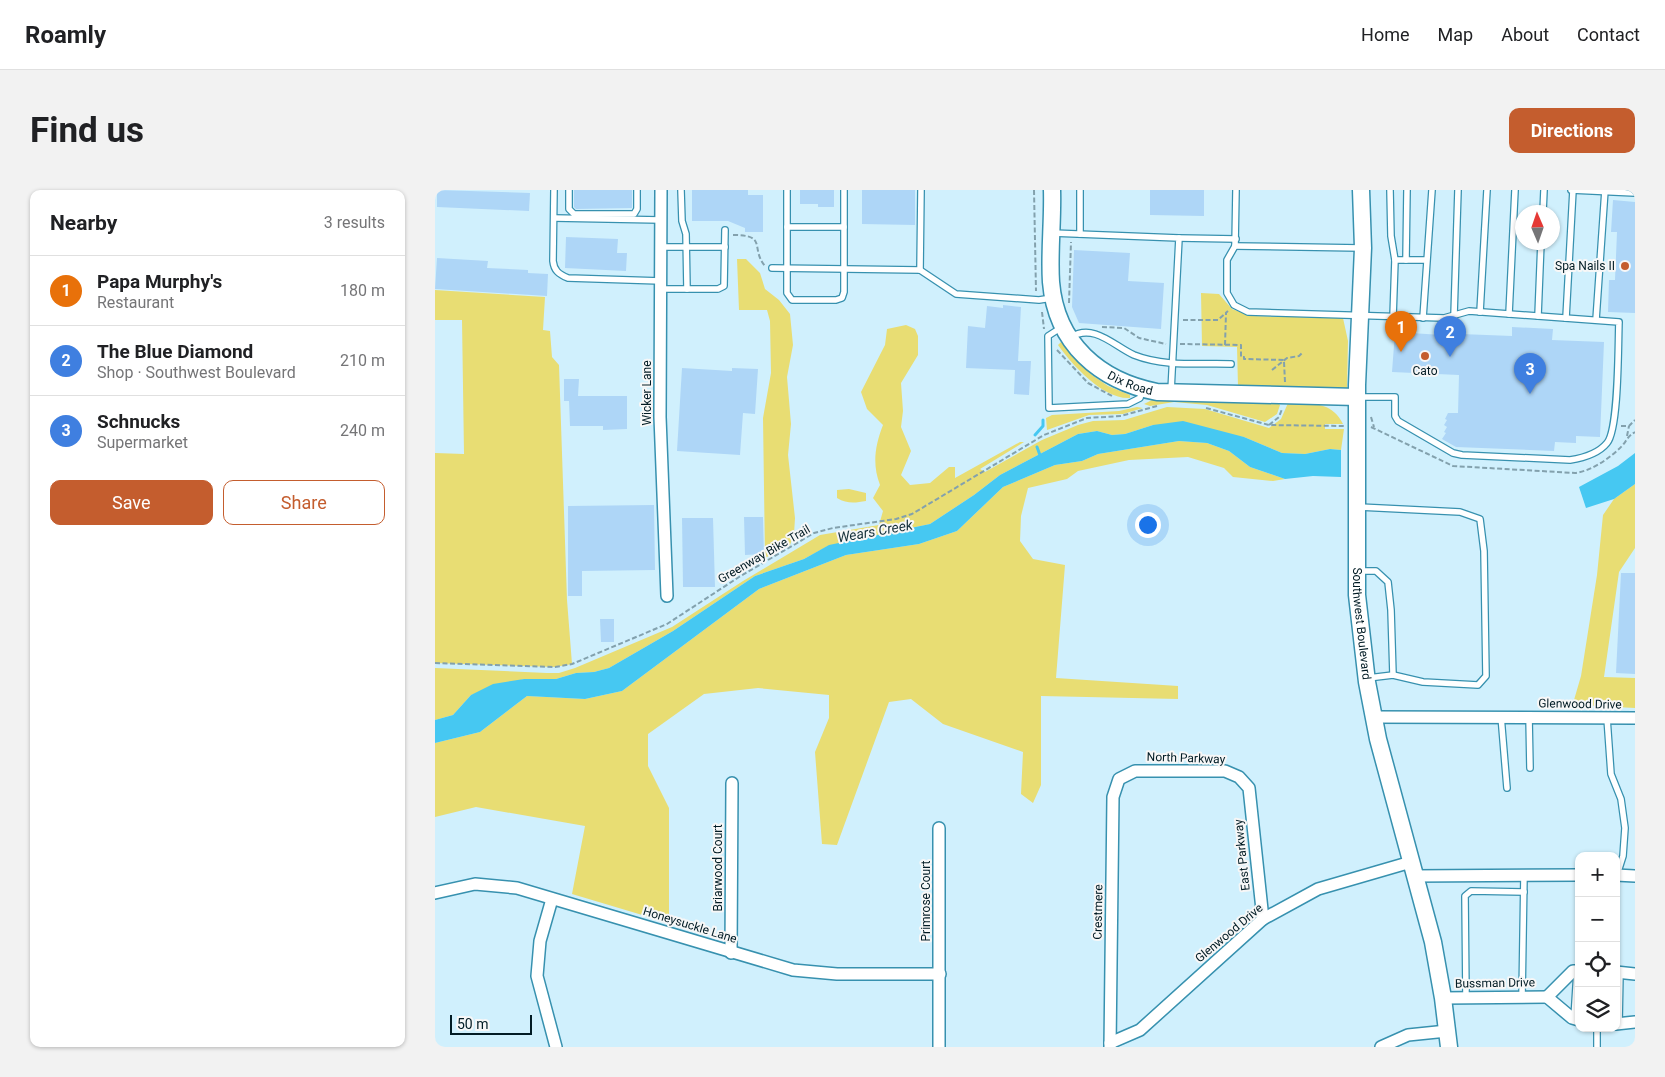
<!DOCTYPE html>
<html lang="en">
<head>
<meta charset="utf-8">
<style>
	:root { --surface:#fff; --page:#f2f2f2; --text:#202124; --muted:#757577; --line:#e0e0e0; --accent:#c45d2e }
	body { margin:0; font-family:Roboto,sans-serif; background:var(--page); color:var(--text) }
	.controls { position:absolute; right:15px; bottom:15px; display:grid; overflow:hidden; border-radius:10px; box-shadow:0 1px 4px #0004 }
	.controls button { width:45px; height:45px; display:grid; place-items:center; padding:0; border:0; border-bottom:1px solid var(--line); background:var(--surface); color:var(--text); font:25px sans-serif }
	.compass { position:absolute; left:1080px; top:15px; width:45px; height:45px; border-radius:50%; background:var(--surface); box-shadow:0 1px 4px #0004; rotate:358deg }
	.scale { position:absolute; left:15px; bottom:12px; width:82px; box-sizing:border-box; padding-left:5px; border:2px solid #011b24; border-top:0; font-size:14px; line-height:18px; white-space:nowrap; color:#011b24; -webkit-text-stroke:4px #f7f7f7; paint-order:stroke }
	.you { position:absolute; left:712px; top:334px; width:18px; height:18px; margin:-12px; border:4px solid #fff; border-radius:50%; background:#1a73e8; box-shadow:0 0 0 8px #1a73e833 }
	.badge { display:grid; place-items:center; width:32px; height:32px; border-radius:50%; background:var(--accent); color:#fff; font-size:16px; font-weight:700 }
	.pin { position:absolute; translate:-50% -41px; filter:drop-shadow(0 1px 2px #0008) }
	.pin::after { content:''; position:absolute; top:26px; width:18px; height:15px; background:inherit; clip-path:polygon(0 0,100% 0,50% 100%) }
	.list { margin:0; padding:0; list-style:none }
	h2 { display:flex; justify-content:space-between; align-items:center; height:65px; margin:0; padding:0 20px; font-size:21px }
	h2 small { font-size:16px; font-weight:400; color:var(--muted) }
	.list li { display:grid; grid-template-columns:32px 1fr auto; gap:15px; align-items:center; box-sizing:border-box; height:70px; padding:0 20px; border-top:1px solid var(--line) }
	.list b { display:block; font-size:19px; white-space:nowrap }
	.list p { margin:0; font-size:16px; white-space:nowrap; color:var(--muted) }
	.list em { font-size:16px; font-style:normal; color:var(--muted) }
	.actions { display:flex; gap:10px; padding:15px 20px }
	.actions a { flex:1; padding:11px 0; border:1px solid var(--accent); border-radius:10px; text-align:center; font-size:18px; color:var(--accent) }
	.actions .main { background:var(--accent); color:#fff }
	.icon { flex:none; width:28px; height:28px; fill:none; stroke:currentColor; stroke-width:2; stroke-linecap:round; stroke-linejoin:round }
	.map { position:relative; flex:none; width:1200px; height:857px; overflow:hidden; border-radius:10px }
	header { display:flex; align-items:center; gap:30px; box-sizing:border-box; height:70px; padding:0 25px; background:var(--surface); border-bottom:1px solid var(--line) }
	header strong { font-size:24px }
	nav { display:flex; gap:28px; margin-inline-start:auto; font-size:18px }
	.intro { display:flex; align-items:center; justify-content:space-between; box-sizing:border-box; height:120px; padding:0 30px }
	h1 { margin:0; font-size:35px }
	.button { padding:12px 22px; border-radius:10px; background:var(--accent); color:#fff; font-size:18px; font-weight:700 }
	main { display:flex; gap:30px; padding:0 30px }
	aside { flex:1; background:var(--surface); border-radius:10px; box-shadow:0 1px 4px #0004 }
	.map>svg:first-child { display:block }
</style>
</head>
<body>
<header>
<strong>Roamly</strong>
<nav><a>Home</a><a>Map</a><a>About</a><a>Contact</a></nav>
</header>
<div class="intro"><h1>Find us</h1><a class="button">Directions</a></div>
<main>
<aside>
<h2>Nearby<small>3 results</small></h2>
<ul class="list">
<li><span class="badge" style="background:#e8710a">1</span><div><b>Papa Murphy's</b><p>Restaurant</p></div><em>180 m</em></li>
<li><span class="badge" style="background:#3f7fe0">2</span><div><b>The Blue Diamond</b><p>Shop · Southwest Boulevard</p></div><em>210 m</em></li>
<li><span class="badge" style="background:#3f7fe0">3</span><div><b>Schnucks</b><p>Supermarket</p></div><em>240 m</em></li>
</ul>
<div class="actions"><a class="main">Save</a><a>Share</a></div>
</aside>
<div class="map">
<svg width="1200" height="857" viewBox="0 0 1200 857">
	<rect width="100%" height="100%" fill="#d0f0fd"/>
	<g fill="#e8dd73">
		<polygon points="302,69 311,69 325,83 330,99 344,110 355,124 358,155 352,187 356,234 353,265 360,328 359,344 355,355 330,368 328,228 336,183 335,131 332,120 304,120"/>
		<polygon points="0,100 110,107 108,140 115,141 117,167 124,175 132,410 137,474 120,477 0,473 0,263 29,264 27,130 0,130"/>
		<polygon points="766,103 784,104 797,119 816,126 908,128 913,151 912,199 803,197 802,157 767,156"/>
		<path d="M 471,135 L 480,139 L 483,146 L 483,165 L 466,193 L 468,221 L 466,237 L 476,261 L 466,285 L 475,295 L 495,293 L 514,277 L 520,277 L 520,288 L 585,252 L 589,252 L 545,279 L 550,282 L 607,250 L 643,235 L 658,231 L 689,230 L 732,217 L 770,219 L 834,238 L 846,229 L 853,213 C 875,213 897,211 908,234 L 890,234 L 890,239 L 909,239 L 906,260 L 895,259 L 870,264 L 847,263 L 809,247 L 718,235 L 690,244 L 677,245 L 662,241 L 643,244 L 565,285 L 539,305 L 495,334 L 393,356 L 369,369 L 320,386 L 238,441 L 174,478 L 159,482 L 141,483 L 121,489 L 89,489 L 36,505 L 18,525 L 0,530 L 0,478 L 112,483 L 124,483 L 140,478 L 237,437 L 308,391 L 385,345 L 444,335 L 448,321 L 438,308 L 445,295 C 437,274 440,256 448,235 L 432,219 L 426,202 L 450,155 L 452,139 Z"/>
		<path d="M 626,152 L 657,185 L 673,196 L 695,205 L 695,208 C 669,210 637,175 623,155 Z"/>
		<polygon points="717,210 842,212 845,215 842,224 830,232 772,215 739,212 715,216 709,214"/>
		<polygon points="702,217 708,218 688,224 654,225 612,240 611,228 617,225 684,221"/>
		<polygon points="744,251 772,253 794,261 815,277 850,289 838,291 798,287 789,278 753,267 694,270 643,281 632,289 593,298 586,326 585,351 598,369 630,375 621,488 743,496 743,509 606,506 606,595 598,613 586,604 588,562 508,534 476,509 454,512 402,655 387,654 380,562 394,528 394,505 323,498 269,504 213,544 213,576 234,618 234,733 137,704 150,636 41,617 0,627 0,553 45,542 92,506 150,509 187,501 324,399 411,365 484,354 522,341 568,297 620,275 647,271 663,264"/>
		<polygon points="1200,294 1200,358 1184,382 1169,487 1200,488 1200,518 1143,515 1139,510 1146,486 1162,385 1168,325 1179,309"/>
		<path d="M 414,299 L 431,303 L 431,311 C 420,313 412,314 402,308 L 402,300 Z"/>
	</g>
	<g fill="#46c8f2">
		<polygon points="748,231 809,247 847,263 870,264 895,259 906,260 906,287 878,286 850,289 815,277 794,261 772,253 744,251 663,264 647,271 620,275 568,297 522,341 484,354 411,365 324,399 187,501 150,509 92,506 45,542 0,553 0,530 18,525 36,505 58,494 89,489 121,489 141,483 159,482 174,478 238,441 320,386 369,369 394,355 495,334 539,305 565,285 643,244 662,241 677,245 690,244 718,235"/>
		<polygon points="1200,263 1200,294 1179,309 1151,318 1144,297 1183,276"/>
	</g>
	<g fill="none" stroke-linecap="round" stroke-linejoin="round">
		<g stroke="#46c8f2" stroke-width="3">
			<polyline points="600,245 608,236 608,230"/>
			<polyline points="602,257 606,268"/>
		</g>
	</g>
	<g fill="#aed6f7">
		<polygon points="2,0 95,3 94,21 2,17"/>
		<polygon points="139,0 197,0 197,18 141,19 139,17"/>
		<polygon points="257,0 313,0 313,5 328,5 328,42 310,42 310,38 293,31 257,31"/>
		<polygon points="365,0 399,0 399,17 383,17 383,14 365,14"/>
		<polygon points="427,0 480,0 480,35 427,34"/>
		<polygon points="715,0 769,0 769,26 715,25"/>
		<polygon points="1178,10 1200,12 1200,123 1173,122 1174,90 1180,90 1182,42 1176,42"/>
		<polygon points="131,47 183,49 182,63 192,63 191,81 130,78"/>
		<polygon points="639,60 695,63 693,91 729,93 726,139 644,133 637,117"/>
		<polygon points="2,68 53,71 52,78 93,80 93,83 113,84 112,106 0,99"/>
		<polygon points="568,115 586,117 583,171 596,171 594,205 579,204 580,180 531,178 533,136 550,138 552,116 568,118"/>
		<polygon points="1077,137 1118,139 1117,150 1169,152 1165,247 1141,246 1141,253 1120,252 1119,261 1021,257 1007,249 1011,243 1009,242 1012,237 1009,235 1012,230 1010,229 1013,223 1023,223 1024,185 957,182 960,142 1007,145 1007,148 1026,149 1026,144 1077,146"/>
		<polygon points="247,178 297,181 297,178 323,179 320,224 308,223 305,265 242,261"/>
		<polygon points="129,189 144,189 143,206 192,206 192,239 168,240 168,236 135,236 134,211 129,211"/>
		<polygon points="219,315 220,380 147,381 147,406 133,406 133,316"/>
		<polygon points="309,327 328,327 329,364 310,365"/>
		<polygon points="247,328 278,328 280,397 248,397"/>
		<polygon points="1186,383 1200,383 1200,484 1181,483"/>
		<polygon points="165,429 179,429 179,452 166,452"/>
	</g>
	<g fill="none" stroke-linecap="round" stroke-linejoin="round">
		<g stroke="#3791af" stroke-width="8">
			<g id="service">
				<path d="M 119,0 L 118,71 C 119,80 123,84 133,88 L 226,91"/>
				<polyline points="134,0 134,19 139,24 199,24 202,19 202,0"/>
				<polyline points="246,0 247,31 251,44 252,99"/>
				<polyline points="352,0 352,103 357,110 401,110 407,108 409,102 409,37"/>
				<path d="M 801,0 L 800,56 L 792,70 L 792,103 L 799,115 L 813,122 L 1009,128 L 1034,121 L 1184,132 C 1183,154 1184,239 1172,253 C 1163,264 1148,268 1135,270 L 1027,265 L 1018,263 L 963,231 L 960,226 L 960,207 L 924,207"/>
				<polyline points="955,0 956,46 960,70"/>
				<polyline points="1136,0 1200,3"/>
				<polyline points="1108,22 1109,0"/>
				<polyline points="119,28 226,30"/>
				<polyline points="352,37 409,37 409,0"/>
				<polyline points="617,43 744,48 736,201"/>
				<polyline points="645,44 645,0"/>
				<polyline points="744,48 801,49"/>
				<polyline points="800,56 926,58"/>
				<polyline points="226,57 290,57"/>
				<polyline points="971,70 972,0"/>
				<polyline points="337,78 485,80 521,104 604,110 617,108"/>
				<polyline points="485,80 486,0"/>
				<polyline points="225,99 283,99 289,96 290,40"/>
				<polyline points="1045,122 1052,0"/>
				<polyline points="1074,124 1080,0"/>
				<polyline points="1019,126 1023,0"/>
				<polyline points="1103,126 1106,52"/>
				<polyline points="958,127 960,70 991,70"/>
				<polyline points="988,128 997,0"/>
				<polyline points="1131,128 1138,0"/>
				<polyline points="1161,130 1170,0"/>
				<polyline points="627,137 613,146 614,218 693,214 705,208 707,199"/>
				<path d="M 636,147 C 659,133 679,156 699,165 C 729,177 765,173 796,174"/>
				<polyline points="924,317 1025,322 1045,329 1049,361 1051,486 1043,495 988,492 958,485 933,488"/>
				<polyline points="923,381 941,381 953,392 956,420 958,485"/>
				<polyline points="1066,526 1072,598"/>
				<polyline points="1094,527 1095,578"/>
				<polyline points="1172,528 1176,584 1186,609 1190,638 1188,666 1182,685"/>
				<polyline points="1031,807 1030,706 1036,701 1089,702"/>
				<polyline points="1087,807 1089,685"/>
				<polyline points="1139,828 1142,781"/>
				<polyline points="1184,834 1185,782"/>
				<polyline points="1162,838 1162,857"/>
			</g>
		</g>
		<g stroke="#3791af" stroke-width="14">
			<g id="minor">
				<polyline points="226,0 225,227 232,406"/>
				<polyline points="939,527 1200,528"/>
				<polyline points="1181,685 1200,686"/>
				<polyline points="979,686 1144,685"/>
				<polyline points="0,703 40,694 82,698 358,780 402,784 505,784"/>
				<polyline points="117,709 105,751 102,786 121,857"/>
				<polyline points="296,763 297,593"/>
				<polyline points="1144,781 1138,781 1112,807 1137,828 1144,830"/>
				<polyline points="1181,782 1200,784"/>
				<polyline points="1008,808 1112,807"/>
				<polyline points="1181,834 1200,832"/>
				<polyline points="675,853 705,840 828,729 883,699 976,672"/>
				<polyline points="504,857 504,638"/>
				<polyline points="675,857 678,607 684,589 700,581 790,581 804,587 814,598 828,729"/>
				<polyline points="946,857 973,845 1012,841"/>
			</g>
		</g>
		<g stroke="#3791af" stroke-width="19">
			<g id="secondary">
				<path id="s1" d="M 617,0 C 618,31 614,62 616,92 C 621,154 665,191 722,202 L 922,207"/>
				<path id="s2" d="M 926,0 L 928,58 L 922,195 L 922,405 L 932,492 L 943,549 L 998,752 L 1008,808 L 1014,857"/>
			</g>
		</g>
		<g stroke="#83a1ad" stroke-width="2" stroke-dasharray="5 2.5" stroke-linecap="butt">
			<polyline points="599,0 601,101"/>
			<path d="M 298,45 C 333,45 315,58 330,76"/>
			<polyline points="634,113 636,52"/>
			<polyline points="607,122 609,139"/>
			<polyline points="748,130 783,130 793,121"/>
			<polyline points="667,137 689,138 704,148 731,154"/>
			<polyline points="745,154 806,155 806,167 809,167 809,169 849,170"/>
			<polyline points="790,155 791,123"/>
			<polyline points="622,160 653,193 677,206"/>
			<polyline points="849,172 850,192"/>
			<polyline points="837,180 852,168 864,166 867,163"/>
			<polyline points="771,218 834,235 909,236"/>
			<polyline points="936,227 939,237"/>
			<polyline points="834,235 844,227 847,219"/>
			<polyline points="1186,236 1194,236 1200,230"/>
			<path d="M 936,237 L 1018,276 L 1140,283 C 1157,281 1175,268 1187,256 C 1192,250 1193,246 1200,242"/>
			<polyline points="1192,246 1194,236"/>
			<polyline points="0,473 120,477 137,474 232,434 304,387 379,343 398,338 461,329 477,324 609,245 652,228 686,226 722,216"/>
		</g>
		<use href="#service" stroke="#fff" stroke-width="5.5"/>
		<use href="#minor" stroke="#fff" stroke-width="11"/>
		<use href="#secondary" stroke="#fff" stroke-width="16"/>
	</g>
	<g fill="#c45d2e" stroke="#f7f7f7" stroke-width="2">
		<circle cx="1190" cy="76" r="5"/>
		<circle cx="990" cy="166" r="5"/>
	</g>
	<g text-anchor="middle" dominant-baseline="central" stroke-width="4" stroke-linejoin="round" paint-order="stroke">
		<g font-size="12" fill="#011b24" stroke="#f7f7f7" text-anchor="end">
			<text x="1180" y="76">Spa Nails II</text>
			<text x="990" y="181" text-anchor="middle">Cato</text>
		</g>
		<g font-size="12" fill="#011b24" stroke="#f7f7f7">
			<text stroke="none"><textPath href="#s1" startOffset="229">Dix Road</textPath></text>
			<text transform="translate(212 203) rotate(-90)">Wicker Lane</text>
			<text transform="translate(329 364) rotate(-30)">Greenway Bike Trail</text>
			<text stroke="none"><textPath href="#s2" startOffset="434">Southwest Boulevard</textPath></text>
			<text transform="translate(1145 514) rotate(1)">Glenwood Drive</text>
			<text transform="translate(751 568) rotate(2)">North Parkway</text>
			<text transform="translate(807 665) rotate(-96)">East Parkway</text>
			<text transform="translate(283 678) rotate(-90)">Briarwood Court</text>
			<text transform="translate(491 711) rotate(-90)">Primrose Court</text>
			<text transform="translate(663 722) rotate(-89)">Crestmere</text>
			<text transform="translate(255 735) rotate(17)">Honeysuckle Lane</text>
			<text transform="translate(794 743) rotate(-40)">Glenwood Drive</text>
			<text transform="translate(1060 793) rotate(-1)">Bussman Drive</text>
		</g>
		<g font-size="14" font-style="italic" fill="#142f39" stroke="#f7f7f7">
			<text transform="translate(440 341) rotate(-10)">Wears Creek</text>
		</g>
	</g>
</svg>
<div class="controls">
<button>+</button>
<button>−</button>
<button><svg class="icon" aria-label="locate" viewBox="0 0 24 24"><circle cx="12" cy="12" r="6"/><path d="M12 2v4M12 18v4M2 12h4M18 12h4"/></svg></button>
<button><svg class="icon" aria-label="layers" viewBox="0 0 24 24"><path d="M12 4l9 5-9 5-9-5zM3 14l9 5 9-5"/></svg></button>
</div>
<svg class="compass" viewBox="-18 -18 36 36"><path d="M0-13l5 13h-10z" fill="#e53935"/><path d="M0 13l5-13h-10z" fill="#757577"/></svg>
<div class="scale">50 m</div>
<div class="you"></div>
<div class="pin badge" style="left:966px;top:162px;background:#e8710a">1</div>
<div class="pin badge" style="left:1015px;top:167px;background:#3f7fe0">2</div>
<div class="pin badge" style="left:1095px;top:204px;background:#3f7fe0">3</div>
</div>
</main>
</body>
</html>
